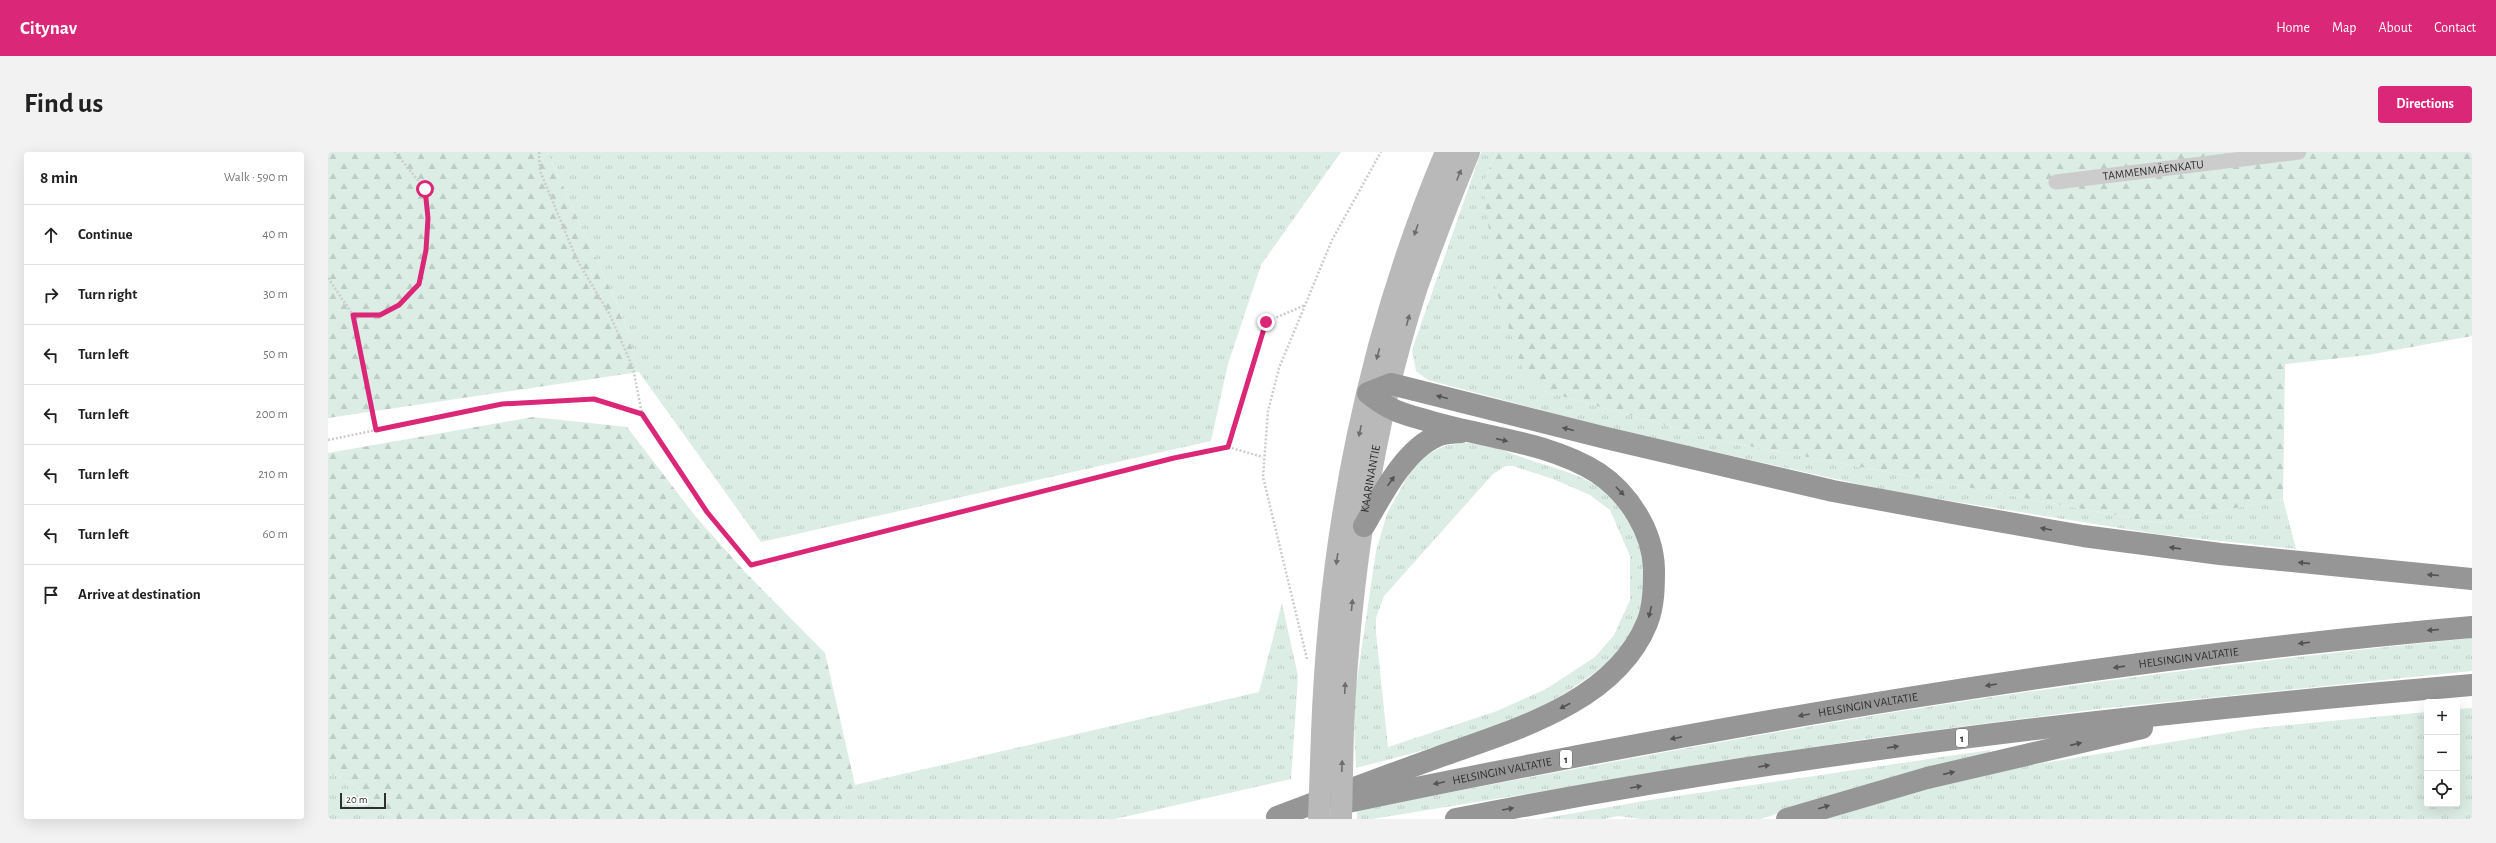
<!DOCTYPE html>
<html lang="en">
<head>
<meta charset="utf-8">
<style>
	:root { --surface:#fff; --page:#f2f2f2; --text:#222; --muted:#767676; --line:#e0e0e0; --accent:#db2777 }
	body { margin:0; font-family:"Alegreya Sans",sans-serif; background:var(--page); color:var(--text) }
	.controls { position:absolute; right:12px; bottom:12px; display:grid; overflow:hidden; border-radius:4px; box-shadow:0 4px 16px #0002 }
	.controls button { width:36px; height:36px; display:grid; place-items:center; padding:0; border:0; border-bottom:1px solid var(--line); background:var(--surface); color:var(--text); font:20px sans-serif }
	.scale { position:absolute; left:12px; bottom:10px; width:46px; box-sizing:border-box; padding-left:4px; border:2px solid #2f2f2f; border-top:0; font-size:11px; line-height:14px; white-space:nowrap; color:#2f2f2f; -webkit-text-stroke:3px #fff; paint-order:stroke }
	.stop { position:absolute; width:12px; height:12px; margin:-9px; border:3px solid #db2777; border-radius:50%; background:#fff }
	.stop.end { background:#db2777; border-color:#fff; box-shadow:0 1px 4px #0008 }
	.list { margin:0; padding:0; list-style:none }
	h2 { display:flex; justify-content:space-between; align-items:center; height:52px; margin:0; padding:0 16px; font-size:17px }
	h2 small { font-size:13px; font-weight:400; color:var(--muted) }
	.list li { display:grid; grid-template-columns:26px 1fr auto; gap:12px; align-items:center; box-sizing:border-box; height:60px; padding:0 16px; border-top:1px solid var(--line) }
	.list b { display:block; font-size:15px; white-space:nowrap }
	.list em { font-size:13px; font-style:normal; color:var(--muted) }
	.icon { flex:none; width:22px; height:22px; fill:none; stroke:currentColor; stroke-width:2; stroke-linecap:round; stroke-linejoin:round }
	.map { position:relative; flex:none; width:2144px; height:667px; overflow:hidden; border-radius:4px }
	header { display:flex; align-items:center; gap:24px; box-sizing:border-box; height:56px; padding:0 20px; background:var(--accent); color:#fff }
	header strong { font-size:19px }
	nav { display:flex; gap:22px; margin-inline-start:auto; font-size:14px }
	.intro { display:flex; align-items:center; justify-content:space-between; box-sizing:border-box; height:96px; padding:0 24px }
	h1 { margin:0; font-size:28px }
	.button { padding:10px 18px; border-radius:4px; background:var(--accent); color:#fff; font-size:14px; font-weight:700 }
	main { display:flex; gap:24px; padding:0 24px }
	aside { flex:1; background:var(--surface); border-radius:4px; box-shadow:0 4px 16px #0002 }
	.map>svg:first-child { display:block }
</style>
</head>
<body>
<header>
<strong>Citynav</strong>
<nav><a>Home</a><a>Map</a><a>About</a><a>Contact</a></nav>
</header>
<div class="intro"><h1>Find us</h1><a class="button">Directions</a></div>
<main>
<aside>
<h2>8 min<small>Walk · 590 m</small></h2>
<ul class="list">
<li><svg class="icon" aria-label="ahead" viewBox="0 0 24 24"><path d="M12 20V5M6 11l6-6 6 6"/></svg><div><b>Continue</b></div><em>40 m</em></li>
<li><svg class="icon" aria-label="right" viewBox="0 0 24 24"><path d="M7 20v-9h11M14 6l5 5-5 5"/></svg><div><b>Turn right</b></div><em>30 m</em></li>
<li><svg class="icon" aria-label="left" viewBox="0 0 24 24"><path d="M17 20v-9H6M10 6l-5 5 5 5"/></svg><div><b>Turn left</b></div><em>50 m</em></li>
<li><svg class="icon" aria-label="left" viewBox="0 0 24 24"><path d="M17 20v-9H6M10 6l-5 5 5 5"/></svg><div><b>Turn left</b></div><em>200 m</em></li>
<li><svg class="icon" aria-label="left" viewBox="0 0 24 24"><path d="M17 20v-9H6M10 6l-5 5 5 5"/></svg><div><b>Turn left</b></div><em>210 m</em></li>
<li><svg class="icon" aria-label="left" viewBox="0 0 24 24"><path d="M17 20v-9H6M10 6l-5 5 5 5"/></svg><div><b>Turn left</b></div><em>60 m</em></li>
<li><svg class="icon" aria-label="arrive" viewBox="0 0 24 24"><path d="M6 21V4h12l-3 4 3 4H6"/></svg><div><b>Arrive at destination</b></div></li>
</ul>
</aside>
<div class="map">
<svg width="2144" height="667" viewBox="0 0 2144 667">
	<defs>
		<pattern id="grass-tufts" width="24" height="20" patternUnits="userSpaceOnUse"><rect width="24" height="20" fill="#dcede5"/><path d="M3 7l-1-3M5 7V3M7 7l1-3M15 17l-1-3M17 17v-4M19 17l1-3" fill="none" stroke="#bdccc5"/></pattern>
		<pattern id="forest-firs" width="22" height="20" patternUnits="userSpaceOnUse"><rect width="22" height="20" fill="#dcede5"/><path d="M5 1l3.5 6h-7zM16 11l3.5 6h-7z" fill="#bdccc5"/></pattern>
	</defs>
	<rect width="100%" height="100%" fill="#fff"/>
	<g fill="url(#grass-tufts)" fill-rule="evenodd">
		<polygon points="219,0 1013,0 933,113 900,212 883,289 433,390 311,220 295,165"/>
		<polygon points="1153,0 1168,0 1155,32 1212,238 1394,289 1829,371 1955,347 1968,397 1829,382 1561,339 1285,277 1100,228 1088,219 1084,198"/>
		<path d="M 1134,291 C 1140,291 1149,290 1155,291 C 1169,295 1183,302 1196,306 C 1224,316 1261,323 1282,344 C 1327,386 1327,460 1286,504 C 1276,515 1263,523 1252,531 C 1185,579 1106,595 1028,616 L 1025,555 L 1048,399 L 1059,362 L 1084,316 L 1098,303 L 1116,294 ZM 1178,314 L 1185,314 L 1225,327 L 1262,343 L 1282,358 L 1302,404 L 1302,448 L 1286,483 L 1267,505 L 1218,537 L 1169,559 L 1060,595 L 1048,481 L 1048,466 L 1056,444 L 1165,322 Z"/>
		<polygon points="954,451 970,524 963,627 787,667 501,667 527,633 931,540"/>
		<path d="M 2144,486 L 2144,519 L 1770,557 L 1530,588 L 1044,667 L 1029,667 L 1029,658 C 1194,627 1359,595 1525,567 C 1731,533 1937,507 2144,486 Z"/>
		<polygon points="2144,556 2144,667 1495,667 1637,624 1928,576 2099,560 2099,652 2129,652 2129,557"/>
		<polygon points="1662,598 1662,603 1521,638 1433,667 1313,667 1290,664 1276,667 1212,667 1322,648"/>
		<polygon points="0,620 24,631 69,667 0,667"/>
	</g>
	<g fill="url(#forest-firs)">
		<polygon points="0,0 219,0 295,165 311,220 0,266"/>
		<polygon points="1168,0 2144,0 2144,184 2040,203 1957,212 1955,347 1829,371 1394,289 1212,238 1195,219 1169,140 1155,32"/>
		<polygon points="205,265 299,275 368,365 418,421 497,501 527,633 501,667 69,667 24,631 0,620 0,301"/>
	</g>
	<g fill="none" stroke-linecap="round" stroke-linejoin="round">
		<g stroke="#ccc" stroke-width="2.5" stroke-dasharray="2 2" stroke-linecap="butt">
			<polyline points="211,0 212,19 249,108 282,163 305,216 314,262"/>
			<polyline points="0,126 25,163 48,278"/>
			<polyline points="25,163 52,163 71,153 91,132 98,98 100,66 97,37 67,0"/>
			<polyline points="0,288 174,252 266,247 314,262 379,360 423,413 846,306 900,295 938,170 977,153"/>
			<polyline points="900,295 935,305"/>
			<polyline points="979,507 935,325 940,259 951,216 1004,88 1053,0"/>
		</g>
		<path stroke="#ccc" stroke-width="15" id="s1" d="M 1728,30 L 1971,0"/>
		<g stroke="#b9b9b9" stroke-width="22">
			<path id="s2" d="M 1015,575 C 1022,429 1043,279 1088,138 C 1104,92 1122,46 1141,0"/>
			<path d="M 994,582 C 1001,383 1040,183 1118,0"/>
		</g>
		<g stroke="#969696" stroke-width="22">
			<path d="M 1036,374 C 1053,345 1076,298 1109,284 C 1116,281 1125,281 1133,280"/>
			<path id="s3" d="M 1020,650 C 1391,573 1766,508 2144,475"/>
			<path d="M 949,665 C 1002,645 1055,625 1108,606 C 1182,579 1286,552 1319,471 C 1326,454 1326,434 1326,417 C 1325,379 1300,341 1270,321 C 1221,290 1159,286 1104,270 C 1076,262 1063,260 1040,241 L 1063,232 L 1278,286 L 1505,339 L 1641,364 L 1755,384 L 1892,402 L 2144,427"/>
			<path d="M 1128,667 C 1463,601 1803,562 2144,533"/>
			<polyline points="1459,667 1599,626 1814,576"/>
		</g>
		<g stroke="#b9b9b9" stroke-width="22">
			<polyline points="991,667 994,582"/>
			<polyline points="1013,667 1015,575"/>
		</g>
	</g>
	<defs><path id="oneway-solid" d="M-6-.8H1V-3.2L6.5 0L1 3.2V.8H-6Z"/></defs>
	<g fill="#6d6d6d">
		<use href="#oneway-solid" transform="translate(1131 23) rotate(-68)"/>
		<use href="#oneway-solid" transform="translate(1088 78) rotate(109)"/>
		<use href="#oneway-solid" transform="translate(1080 168) rotate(-75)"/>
		<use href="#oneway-solid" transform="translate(1050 202) rotate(105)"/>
		<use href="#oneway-solid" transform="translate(1032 279) rotate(102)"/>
		<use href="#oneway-solid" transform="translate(1009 407) rotate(98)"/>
		<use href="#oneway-solid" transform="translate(1024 453) rotate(-84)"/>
		<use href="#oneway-solid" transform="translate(1017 536) rotate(-87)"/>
		<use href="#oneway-solid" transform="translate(1014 614) rotate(-88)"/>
	</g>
	<g fill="#535353">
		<use href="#oneway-solid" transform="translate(1114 245) rotate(-166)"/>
		<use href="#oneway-solid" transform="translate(1240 277) rotate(-166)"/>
		<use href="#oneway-solid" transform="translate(1174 288) rotate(13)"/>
		<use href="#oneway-solid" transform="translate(1063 329) rotate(-55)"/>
		<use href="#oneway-solid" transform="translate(1292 339) rotate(46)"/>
		<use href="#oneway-solid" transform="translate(1718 377) rotate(-170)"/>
		<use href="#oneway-solid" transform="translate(1847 396) rotate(-172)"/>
		<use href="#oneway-solid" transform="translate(1976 411) rotate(-174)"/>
		<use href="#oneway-solid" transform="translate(2105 423) rotate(-175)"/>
		<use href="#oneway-solid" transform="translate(1322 460) rotate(104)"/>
		<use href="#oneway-solid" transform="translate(2105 478) rotate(175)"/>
		<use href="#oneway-solid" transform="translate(1976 491) rotate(173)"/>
		<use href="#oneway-solid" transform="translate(1791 515) rotate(172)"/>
		<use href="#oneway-solid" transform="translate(1663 533) rotate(171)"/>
		<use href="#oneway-solid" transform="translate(1237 554) rotate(152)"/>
		<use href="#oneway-solid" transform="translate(1476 563) rotate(170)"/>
		<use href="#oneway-solid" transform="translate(1348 586) rotate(169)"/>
		<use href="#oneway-solid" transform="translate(1748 592) rotate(-13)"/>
		<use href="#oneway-solid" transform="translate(1565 595) rotate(-8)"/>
		<use href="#oneway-solid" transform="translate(1436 614) rotate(-9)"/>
		<use href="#oneway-solid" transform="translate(1621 621) rotate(-13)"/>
		<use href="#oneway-solid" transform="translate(1111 631) rotate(168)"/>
		<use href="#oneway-solid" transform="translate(1308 635) rotate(-10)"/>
		<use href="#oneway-solid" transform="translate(1496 655) rotate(-17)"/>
		<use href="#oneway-solid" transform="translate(1180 657) rotate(-10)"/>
	</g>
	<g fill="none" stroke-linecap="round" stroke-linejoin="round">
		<polyline stroke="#db2777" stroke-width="5" points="97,37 100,66 98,98 91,132 71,153 52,163 25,163 48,278 174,252 266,247 314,262 379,360 423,413 846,306 900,295 938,170"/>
	</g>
	<g text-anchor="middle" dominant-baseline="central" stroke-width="4" stroke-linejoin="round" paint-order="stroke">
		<g fill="#fff" stroke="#6d6d6d" stroke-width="1">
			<rect x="1628" y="577" width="12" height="18" rx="3"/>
			<rect x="1232" y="598" width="12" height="18" rx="3"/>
		</g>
		<g font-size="11" font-weight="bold" fill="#2f2f2f">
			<text x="1634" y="586">1</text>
			<text x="1238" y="607">1</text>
		</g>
		<g font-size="12" fill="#2f2f2f" stroke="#fff">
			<text stroke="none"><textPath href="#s1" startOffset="98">TAMMENMÄENKATU</textPath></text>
			<text stroke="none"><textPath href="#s2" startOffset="250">KAARINANTIE</textPath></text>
			<text stroke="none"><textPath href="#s3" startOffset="853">HELSINGIN VALTATIE</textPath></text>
			<text stroke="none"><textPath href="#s3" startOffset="529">HELSINGIN VALTATIE</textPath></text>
			<text stroke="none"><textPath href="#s3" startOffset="157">HELSINGIN VALTATIE</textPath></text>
		</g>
	</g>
</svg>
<div class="controls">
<button>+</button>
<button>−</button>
<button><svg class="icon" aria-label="locate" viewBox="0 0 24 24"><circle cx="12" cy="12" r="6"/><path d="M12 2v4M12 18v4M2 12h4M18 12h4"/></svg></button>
</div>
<div class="scale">20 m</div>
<div class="stop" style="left:97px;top:37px"></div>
<div class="stop end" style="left:938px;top:170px"></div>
</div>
</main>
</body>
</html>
